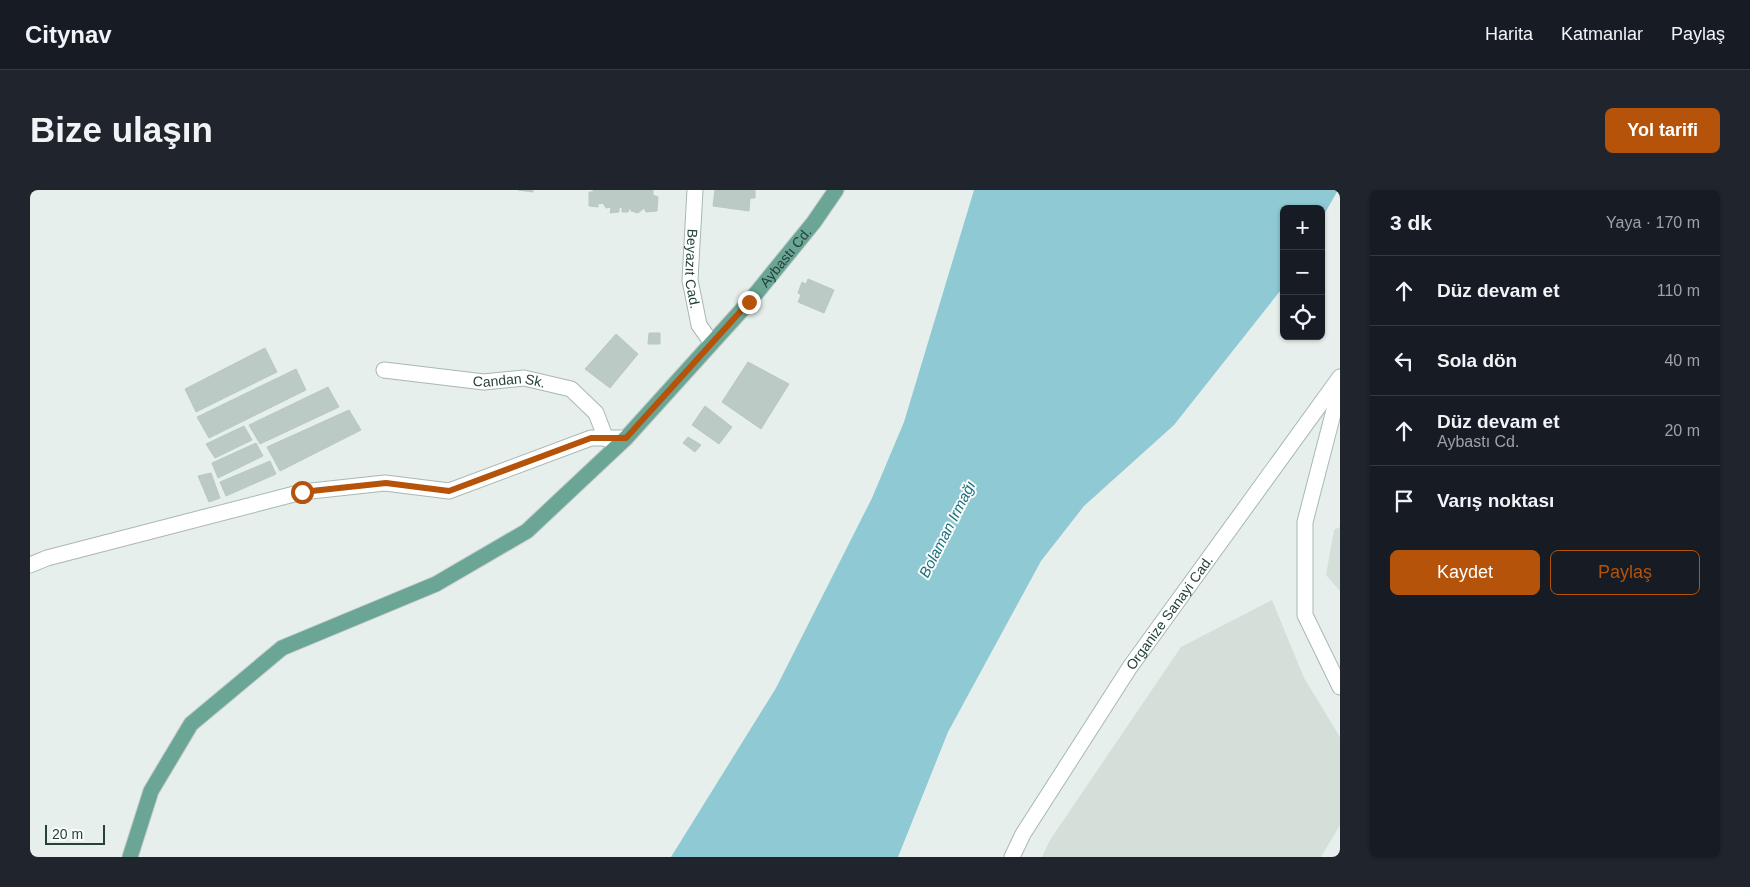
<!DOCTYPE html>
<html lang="tr">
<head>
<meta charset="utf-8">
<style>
	:root { --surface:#171b24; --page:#20242c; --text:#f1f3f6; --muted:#9ea1a6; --line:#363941; --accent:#b45309 }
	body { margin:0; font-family:Helvetica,sans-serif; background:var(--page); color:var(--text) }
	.controls { position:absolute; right:15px; top:15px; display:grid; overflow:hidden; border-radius:8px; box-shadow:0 1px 4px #0004 }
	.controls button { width:45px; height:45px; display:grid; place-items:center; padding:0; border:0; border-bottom:1px solid var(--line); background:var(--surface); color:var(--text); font:25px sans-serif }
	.scale { position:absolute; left:15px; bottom:12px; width:60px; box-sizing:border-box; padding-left:5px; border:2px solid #24423a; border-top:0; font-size:14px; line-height:18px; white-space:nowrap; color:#24423a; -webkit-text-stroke:4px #f7fbf9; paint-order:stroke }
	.stop { position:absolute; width:15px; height:15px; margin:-11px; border:4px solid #b45309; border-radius:50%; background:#fff }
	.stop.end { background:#b45309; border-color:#fff; box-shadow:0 1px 5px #0008 }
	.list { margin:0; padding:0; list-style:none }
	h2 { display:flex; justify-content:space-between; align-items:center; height:65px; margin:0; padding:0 20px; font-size:21px }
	h2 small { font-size:16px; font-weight:400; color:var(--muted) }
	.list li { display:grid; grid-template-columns:32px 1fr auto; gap:15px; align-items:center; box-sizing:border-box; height:70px; padding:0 20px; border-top:1px solid var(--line) }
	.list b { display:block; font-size:19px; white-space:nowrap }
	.list p { margin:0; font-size:16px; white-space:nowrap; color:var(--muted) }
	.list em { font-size:16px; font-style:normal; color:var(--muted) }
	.actions { display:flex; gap:10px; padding:15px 20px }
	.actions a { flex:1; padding:11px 0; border:1px solid var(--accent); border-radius:8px; text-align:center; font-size:18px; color:var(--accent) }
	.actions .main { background:var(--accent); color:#fff }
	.icon { flex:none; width:28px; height:28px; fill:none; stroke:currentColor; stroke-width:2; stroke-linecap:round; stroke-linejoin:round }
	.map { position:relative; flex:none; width:1310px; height:667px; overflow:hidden; border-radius:8px }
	header { display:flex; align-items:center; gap:30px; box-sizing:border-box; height:70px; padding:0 25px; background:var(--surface); border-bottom:1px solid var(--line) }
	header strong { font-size:24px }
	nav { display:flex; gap:28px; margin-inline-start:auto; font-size:18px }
	.intro { display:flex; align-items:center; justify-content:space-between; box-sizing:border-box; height:120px; padding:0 30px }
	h1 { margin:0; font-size:35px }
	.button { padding:12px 22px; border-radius:8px; background:var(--accent); color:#fff; font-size:18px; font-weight:700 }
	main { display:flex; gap:30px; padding:0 30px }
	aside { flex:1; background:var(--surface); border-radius:8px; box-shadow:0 1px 4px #0004 }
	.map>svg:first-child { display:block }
</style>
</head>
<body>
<header>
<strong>Citynav</strong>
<nav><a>Harita</a><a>Katmanlar</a><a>Paylaş</a></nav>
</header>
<div class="intro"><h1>Bize ulaşın</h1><a class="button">Yol tarifi</a></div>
<main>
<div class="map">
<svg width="1310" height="667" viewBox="0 0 1310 667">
	<rect width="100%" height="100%" fill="#e6efeb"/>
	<g fill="#d4dfda">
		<polygon points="1310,337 1310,401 1296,385 1304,340"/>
		<polygon points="1242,410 1274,488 1310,547 1310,635 1291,667 1012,667 1020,650 1151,457"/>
	</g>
	<polygon fill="#8ec9d4" points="944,0 1308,0 1291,30 1291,19 1254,19 1254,96 1144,235 1054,316 1011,371 918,542 868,667 641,667 746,498 842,308 874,232"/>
	<g fill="#bbcac4" stroke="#b8c9c2">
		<polygon points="488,0 503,0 503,2"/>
		<polygon points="563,0 623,0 623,5 628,7 627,21 616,22 614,18 608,23 601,21 600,17 598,22 592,22 592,17 589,18 589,22 580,23 581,17 576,18 573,13 568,14 568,17 559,16 559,2 563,2"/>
		<polygon points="685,0 725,0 725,8 720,8 719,21 683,16"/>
		<polygon points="778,89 804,100 794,123 768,112 771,105 768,103 772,92 776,94"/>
		<polygon points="619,143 630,143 630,154 618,154"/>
		<polygon points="586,144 608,164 580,198 555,179"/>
		<polygon points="235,158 247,182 166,222 155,199"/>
		<polygon points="718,172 759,194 731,239 692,212"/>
		<polygon points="266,179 276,200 179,248 167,227"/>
		<polygon points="298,197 309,217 230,254 219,235"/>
		<polygon points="675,216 702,237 689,254 662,235"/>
		<polygon points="319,220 331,240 250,281 237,257"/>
		<polygon points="214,236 222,250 185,268 176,254"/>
		<polygon points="658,247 671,255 665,262 653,253"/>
		<polygon points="226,253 233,266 188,288 182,273"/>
		<polygon points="240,271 246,284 196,306 190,292"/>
		<polygon points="181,283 190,308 179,312 168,286"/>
	</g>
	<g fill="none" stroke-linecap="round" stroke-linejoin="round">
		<g stroke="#a8b8b2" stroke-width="17">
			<g id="minor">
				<path id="s1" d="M 665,0 L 660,90 L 669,135 L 681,152"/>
				<path id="s2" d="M 354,180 L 454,192 L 494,188 L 541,199 L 566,223 L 576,249"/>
				<polyline points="1310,197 1275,332 1275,425 1310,497"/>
				<polyline points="0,375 17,368 272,302 355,293 419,301 561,248 596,248"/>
				<path id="s3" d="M 982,667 L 993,644 L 1100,477 L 1310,187"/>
			</g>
		</g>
		<g stroke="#c2cac8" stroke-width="17">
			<g id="major">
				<path id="s4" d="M 100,667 L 121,601 L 161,534 L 252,458 L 406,394 L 497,341 L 596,248 L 719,112 L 784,32 L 806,0"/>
			</g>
		</g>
		<use href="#minor" stroke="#fff" stroke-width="15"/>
		<use href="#major" stroke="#6aa596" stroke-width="15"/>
	</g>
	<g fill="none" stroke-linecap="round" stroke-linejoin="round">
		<polyline stroke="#b45309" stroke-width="6" points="272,302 356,293 419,301 561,248 596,248 719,112"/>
	</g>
	<g text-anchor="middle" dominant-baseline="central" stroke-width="4" stroke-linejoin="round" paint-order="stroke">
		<g font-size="14" fill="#24423a" stroke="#f7fbf9">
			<text stroke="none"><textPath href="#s4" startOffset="915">Aybastı Cd.</textPath></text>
			<text stroke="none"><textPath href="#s1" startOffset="79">Beyazıt Cad.</textPath></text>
			<text stroke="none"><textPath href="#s2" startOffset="126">Candan Sk.</textPath></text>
			<text stroke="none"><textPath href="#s3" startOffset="291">Organize Sanayi Cad.</textPath></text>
		</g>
		<g font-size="15" font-style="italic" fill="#1c6f80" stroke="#f7fbf9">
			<text transform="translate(917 339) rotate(-63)">Bolaman Irmağı</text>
		</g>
	</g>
</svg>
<div class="controls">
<button>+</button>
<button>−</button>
<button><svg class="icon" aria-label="locate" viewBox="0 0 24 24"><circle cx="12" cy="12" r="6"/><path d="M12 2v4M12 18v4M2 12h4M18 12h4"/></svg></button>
</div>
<div class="scale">20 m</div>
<div class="stop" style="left:272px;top:302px"></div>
<div class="stop end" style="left:719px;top:112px"></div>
</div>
<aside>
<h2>3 dk<small>Yaya · 170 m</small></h2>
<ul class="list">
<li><svg class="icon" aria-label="ahead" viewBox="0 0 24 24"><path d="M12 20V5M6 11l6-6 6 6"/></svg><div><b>Düz devam et</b></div><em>110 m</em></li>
<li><svg class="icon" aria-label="left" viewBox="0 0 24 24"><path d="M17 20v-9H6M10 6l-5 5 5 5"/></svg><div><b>Sola dön</b></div><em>40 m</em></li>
<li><svg class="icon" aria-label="ahead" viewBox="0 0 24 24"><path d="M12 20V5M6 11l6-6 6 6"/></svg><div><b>Düz devam et</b><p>Aybastı Cd.</p></div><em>20 m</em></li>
<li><svg class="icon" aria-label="arrive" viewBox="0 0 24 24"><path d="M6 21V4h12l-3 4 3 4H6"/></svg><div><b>Varış noktası</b></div></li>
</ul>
<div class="actions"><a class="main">Kaydet</a><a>Paylaş</a></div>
</aside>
</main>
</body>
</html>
